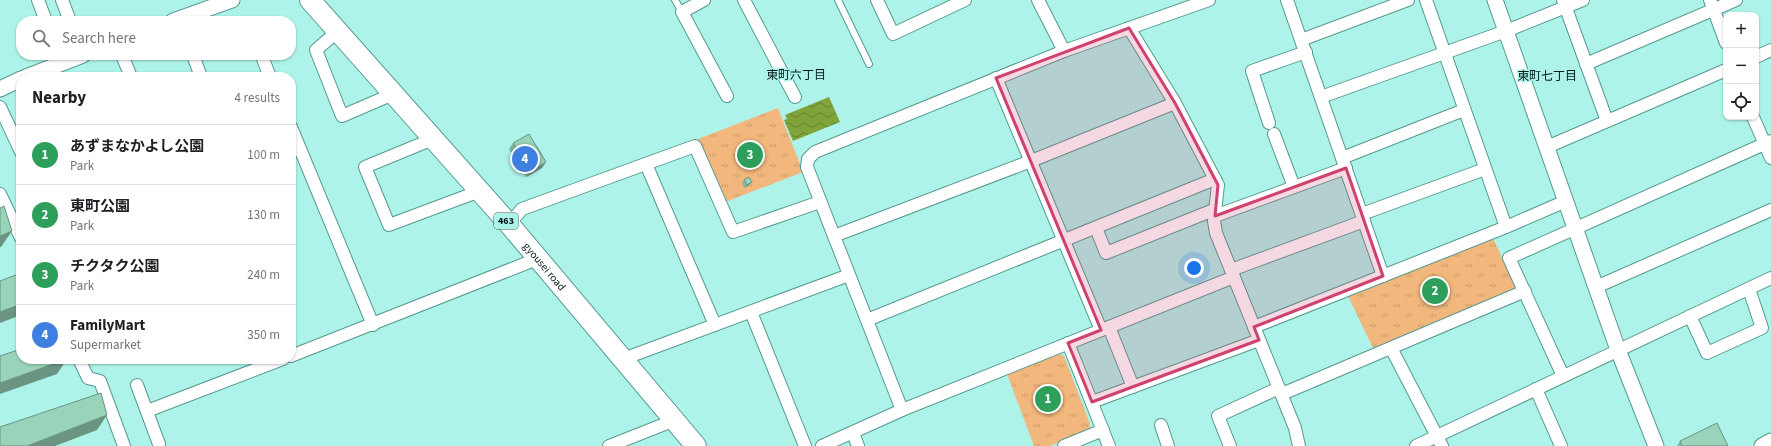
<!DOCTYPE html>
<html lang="en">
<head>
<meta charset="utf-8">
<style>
	:root { --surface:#fff; --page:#f6f6f6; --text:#202124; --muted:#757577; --line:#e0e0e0; --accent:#cf416e }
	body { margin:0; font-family:"Source Sans 3","Noto Sans JP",sans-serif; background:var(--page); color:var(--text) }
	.controls { position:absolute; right:12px; top:12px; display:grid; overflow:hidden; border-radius:8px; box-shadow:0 1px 3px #0004 }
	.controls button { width:36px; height:36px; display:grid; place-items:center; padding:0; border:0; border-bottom:1px solid var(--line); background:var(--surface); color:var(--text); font:20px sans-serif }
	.you { position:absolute; left:1194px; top:268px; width:14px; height:14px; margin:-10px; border:3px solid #fff; border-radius:50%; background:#1a73e8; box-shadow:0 0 0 6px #1a73e833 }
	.badge { display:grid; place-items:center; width:26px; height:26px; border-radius:50%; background:var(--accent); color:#fff; font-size:13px; font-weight:700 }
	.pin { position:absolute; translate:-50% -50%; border:2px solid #fff; box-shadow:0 1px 4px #0006 }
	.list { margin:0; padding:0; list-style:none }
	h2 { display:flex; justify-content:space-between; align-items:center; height:52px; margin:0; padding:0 16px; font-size:17px }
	h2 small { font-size:13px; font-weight:400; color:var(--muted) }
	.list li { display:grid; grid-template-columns:26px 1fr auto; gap:12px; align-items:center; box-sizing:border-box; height:60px; padding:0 16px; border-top:1px solid var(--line) }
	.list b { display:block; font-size:15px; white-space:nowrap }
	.list p { margin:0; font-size:13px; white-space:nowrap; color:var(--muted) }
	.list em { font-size:13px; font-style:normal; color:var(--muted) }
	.icon { flex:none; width:22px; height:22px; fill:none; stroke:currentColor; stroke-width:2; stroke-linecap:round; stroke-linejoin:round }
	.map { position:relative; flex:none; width:1771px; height:446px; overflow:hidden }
	.search { position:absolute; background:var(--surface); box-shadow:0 1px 3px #0004; left:16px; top:16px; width:280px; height:44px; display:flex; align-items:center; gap:10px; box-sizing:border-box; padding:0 14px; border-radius:16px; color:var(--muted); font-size:15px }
	.panel { position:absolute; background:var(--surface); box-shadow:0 1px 3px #0004; left:16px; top:72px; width:280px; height:292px; border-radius:16px }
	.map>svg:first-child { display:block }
</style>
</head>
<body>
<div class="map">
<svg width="1771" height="446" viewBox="0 0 1771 446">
	<defs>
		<pattern id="park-tufts" width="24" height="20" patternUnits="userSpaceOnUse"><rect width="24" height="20" fill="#f2b77c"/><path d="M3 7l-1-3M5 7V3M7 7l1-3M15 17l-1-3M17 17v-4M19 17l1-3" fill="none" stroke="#ce9d6a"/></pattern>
		<pattern id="water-waves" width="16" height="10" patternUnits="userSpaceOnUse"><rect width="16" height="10" fill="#80a33a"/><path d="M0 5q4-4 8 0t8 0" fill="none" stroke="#668430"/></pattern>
	</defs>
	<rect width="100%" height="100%" fill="#adf3e9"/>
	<g fill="url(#park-tufts)">
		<polygon points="778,108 803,172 723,203 698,139"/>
		<polygon points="1493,238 1516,288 1514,293 1373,348 1347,294"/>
		<polygon points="1057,353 1064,356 1090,424 1089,431 1050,446 1034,446 1007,374"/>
	</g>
	<polygon fill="url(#water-waves)" points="829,97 840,122 793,141 784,120 787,119 785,115"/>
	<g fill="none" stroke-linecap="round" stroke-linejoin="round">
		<g stroke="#559990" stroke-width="8">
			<g id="service">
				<polyline points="675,0 682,12"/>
				<polyline points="838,0 869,64"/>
			</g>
		</g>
		<g stroke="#559990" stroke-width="14">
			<g id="minor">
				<polyline points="38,0 46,21"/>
				<polyline points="62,0 70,21"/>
				<polyline points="704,0 682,12 727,96"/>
				<polyline points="744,0 795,97"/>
				<polyline points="877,0 893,34 965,0"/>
				<polyline points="1038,0 1064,51"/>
				<polyline points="1287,0 1383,276"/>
				<polyline points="1426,0 1506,227"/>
				<polyline points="1563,0 1607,121"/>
				<polyline points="1710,0 1726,43"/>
				<polyline points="1129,28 1175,103 1218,185 1214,221 1216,233 1295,428 1299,446"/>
				<polyline points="338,31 316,50 342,116 393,94"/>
				<polyline points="1301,40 1408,0"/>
				<polyline points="122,55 131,77"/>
				<polyline points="193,55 201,77"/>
				<polyline points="1756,57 1771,50"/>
				<polyline points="263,59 270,77"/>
				<polyline points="1586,64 1736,0"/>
				<polyline points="996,78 1101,330"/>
				<polyline points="1321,97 1506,31 1583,0"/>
				<polyline points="0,107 21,152"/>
				<polyline points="1753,117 1771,158"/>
				<polyline points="1269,123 1252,71 1306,52"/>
				<polyline points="291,127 373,325"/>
				<polyline points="1274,134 1294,187"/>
				<polyline points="433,139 365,167 389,225 480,191"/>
				<polyline points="1547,147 1726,70"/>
				<polyline points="1342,158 1464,110"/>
				<polyline points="646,164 715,325"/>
				<polyline points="0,194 21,238"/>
				<polyline points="1362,214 1485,169"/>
				<polyline points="1215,216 1346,168"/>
				<polyline points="509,224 522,209 695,146 733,232 820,202"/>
				<polyline points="1096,228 1106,253 1216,209"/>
				<polyline points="834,236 1031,161 1175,103"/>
				<polyline points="1231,270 1364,221"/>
				<polyline points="1596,287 1771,210"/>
				<polyline points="751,312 805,446"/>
				<polyline points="1690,316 1707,353 1762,328 1749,289"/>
				<polyline points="867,320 1215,179"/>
				<polyline points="1109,327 1133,387"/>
				<polyline points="1254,327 1506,227 1566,201"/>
				<polyline points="1068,343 1109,446"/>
				<polyline points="1391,348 1442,446"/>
				<polyline points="291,356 537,259"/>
				<polyline points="79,359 88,378 100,381 124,446"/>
				<polyline points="623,359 849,275"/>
				<polyline points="1563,376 1509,258 1771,141"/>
				<polyline points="137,385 159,444"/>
				<polyline points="1536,389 1561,446"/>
				<polyline points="1282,394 1525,291"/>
				<polyline points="1092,402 1259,340"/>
				<polyline points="902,410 807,167 808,159 815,152 1064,51 1209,0"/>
				<polyline points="147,411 283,359"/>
				<polyline points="1161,425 1168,446"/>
				<polyline points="853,433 858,446"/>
				<polyline points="609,446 675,420"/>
				<polyline points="822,446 902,410 1234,277"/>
				<polyline points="1064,446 1103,430"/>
				<polyline points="1230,446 1218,416 1279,388"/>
				<polyline points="1416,446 1771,278"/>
			</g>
		</g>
		<g stroke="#559990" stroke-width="17">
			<g id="tertiary">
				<polyline points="1495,0 1618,350 1656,446"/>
				<polyline points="173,21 232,0"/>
				<polyline points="26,77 83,55"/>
				<polyline points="0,89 21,79"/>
				<polyline points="1762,446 1771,441"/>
			</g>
		</g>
		<g stroke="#559990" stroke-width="22">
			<g id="trunk">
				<path id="s1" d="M 310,0 L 509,224 L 696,446"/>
			</g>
		</g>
		<use href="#service" stroke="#fff" stroke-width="6"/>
		<use href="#minor" stroke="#fff" stroke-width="12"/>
		<use href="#tertiary" stroke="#fff" stroke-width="15"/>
		<use href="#trunk" stroke="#fff" stroke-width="20"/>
	</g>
	<g fill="#84b6a0">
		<polygon points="513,143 542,168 526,177 509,149"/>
		<polygon points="744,180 752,182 749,185 744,188 742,183"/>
		<polygon points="1680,441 1728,446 1677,446"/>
	</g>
	<g fill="#6b9482">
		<polygon points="546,162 542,168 526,177 531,171"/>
		<polygon points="752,182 749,185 744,188 747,185"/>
		<polygon points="12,231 1,247 0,247 0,236"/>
		<polygon points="21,304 21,315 0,323 0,312"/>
		<polygon points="67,359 57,374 0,394 0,383"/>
		<polygon points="107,415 97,430 55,446 27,446"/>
	</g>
	<g fill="#99d4ba" stroke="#6b9482">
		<polygon points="529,134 546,162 531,171 513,143"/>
		<polygon points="749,177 752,182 747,185 744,180"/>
		<polygon points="4,206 12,231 0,236 0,208"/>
		<polygon points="21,273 21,304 0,312 0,281"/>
		<polygon points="21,349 21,359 67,359 0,383 0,356"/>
		<polygon points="101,393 107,415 27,446 0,446 0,427"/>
		<polygon points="1717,423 1728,446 1682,446 1680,441"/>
	</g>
	<path fill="#cf416e" fill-opacity="0.2" stroke="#cf416e" stroke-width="3" stroke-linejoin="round" d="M 1129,28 L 1175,103 L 1218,185 L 1215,216 L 1346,168 L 1383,276 L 1254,327 L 1259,340 L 1092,402 L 1068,343 L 1101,330 L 996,78 Z"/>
	<g text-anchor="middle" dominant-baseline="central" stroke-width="3" stroke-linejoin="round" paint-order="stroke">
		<rect fill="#adf3e9" stroke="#345b57" stroke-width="1" x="494" y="213" width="24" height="16" rx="3"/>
		<g font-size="10" font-weight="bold" fill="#001a18">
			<text x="506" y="221">463</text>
		</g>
		<g font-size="11" fill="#001a18" stroke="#adf3e9">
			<text stroke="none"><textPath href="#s1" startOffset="355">gyousei road</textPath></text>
		</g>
		<g font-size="12" fill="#001a18" stroke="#adf3e9">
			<text x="796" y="75">東町六丁目</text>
			<text x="1547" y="76">東町七丁目</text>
		</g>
	</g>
</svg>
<div class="controls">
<button>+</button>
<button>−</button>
<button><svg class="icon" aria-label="locate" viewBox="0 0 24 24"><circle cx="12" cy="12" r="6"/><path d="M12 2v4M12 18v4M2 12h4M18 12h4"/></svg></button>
</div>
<div class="you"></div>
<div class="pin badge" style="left:1048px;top:399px;background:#2e9e5b">1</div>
<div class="pin badge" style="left:1435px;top:291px;background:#2e9e5b">2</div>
<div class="pin badge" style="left:750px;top:155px;background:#2e9e5b">3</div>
<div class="pin badge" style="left:525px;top:159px;background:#3f7fe0">4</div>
<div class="search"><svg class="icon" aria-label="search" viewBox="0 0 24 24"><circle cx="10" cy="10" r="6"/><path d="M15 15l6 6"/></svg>Search here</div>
<section class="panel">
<h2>Nearby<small>4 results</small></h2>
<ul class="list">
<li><span class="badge" style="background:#2e9e5b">1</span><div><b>あずまなかよし公園</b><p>Park</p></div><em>100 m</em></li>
<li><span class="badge" style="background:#2e9e5b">2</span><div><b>東町公園</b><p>Park</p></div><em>130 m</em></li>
<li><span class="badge" style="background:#2e9e5b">3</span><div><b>チクタク公園</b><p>Park</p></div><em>240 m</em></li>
<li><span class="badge" style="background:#3f7fe0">4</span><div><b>FamilyMart</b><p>Supermarket</p></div><em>350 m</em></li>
</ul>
</section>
</div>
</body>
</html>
